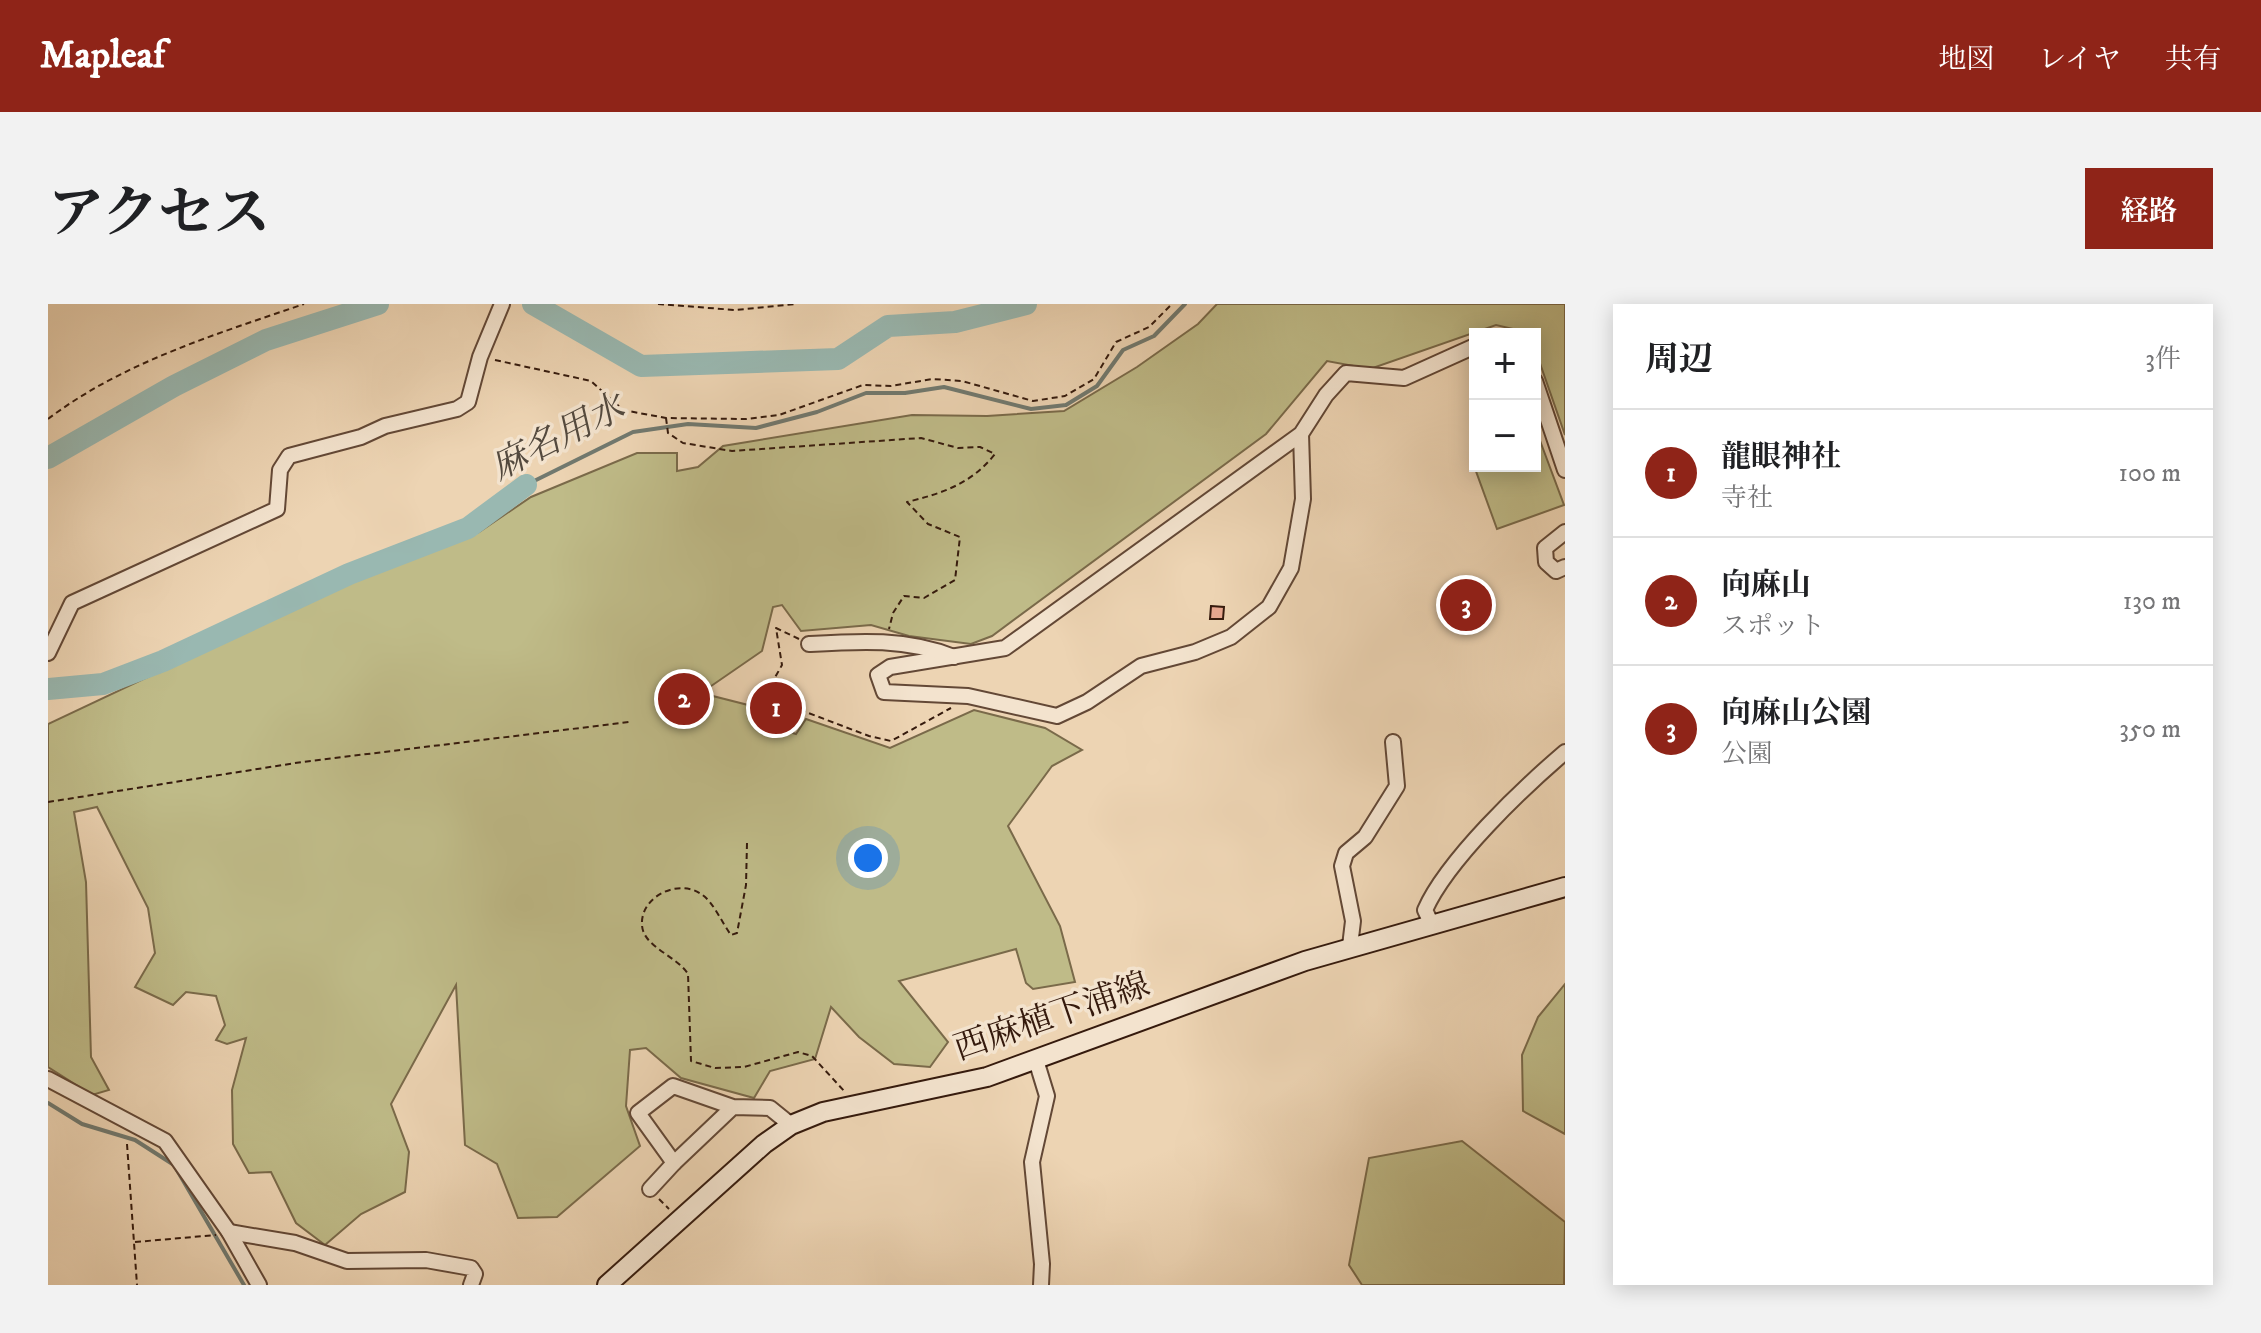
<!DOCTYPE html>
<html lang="ja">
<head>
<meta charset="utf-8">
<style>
	:root { --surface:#fff; --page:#f2f2f2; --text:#202124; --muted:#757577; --line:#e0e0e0; --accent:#8f2418 }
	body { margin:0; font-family:"IM FELL DW Pica","Noto Serif JP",serif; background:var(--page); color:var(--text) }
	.controls { position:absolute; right:24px; top:24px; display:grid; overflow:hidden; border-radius:0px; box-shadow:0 4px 20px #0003 }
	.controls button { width:72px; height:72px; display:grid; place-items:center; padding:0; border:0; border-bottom:2px solid var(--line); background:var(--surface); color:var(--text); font:40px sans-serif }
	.you { position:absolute; left:820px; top:554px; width:28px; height:28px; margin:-20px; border:6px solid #fff; border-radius:50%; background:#1a73e8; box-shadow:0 0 0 12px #1a73e833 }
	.badge { display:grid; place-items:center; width:52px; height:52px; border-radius:50%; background:var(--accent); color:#fff; font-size:26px; font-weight:700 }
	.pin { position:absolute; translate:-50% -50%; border:4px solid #fff; box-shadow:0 2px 8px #0006 }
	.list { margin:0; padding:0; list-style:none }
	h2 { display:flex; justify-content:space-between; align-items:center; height:104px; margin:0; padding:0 32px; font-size:34px }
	h2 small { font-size:26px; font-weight:400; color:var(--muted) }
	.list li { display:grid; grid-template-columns:52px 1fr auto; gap:24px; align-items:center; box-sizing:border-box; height:128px; padding:0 32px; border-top:2px solid var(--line) }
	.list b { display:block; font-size:30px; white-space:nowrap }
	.list p { margin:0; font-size:26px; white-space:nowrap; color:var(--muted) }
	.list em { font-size:26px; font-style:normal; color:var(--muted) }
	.map { position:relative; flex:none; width:1517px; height:981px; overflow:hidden; border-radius:0px }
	header { display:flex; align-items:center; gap:48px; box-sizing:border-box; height:112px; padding:0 40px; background:var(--accent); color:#fff }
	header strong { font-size:38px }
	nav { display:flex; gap:44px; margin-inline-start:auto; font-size:28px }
	.intro { display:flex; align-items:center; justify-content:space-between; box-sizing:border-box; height:192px; padding:0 48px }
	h1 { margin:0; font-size:56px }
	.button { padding:20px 36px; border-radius:0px; background:var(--accent); color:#fff; font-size:28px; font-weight:700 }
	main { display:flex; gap:48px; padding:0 48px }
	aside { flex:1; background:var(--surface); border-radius:0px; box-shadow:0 4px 20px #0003 }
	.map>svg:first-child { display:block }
</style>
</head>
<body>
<header>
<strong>Mapleaf</strong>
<nav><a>地図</a><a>レイヤ</a><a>共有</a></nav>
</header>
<div class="intro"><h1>アクセス</h1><a class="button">経路</a></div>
<main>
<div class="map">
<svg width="1517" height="981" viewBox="0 0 1517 981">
	<rect width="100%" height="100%" fill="#edd4b3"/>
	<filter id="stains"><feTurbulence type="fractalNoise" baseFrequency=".0025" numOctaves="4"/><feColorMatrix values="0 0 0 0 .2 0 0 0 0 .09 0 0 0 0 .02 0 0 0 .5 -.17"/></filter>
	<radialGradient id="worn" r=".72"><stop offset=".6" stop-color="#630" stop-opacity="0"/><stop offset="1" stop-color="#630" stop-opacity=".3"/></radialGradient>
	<g fill="#bfbb88" stroke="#7a6a4a" stroke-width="2">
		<polygon points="1169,0 1517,0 1517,131 1487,45 1487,30 1448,21 1322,65 1279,57 1218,130 944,332 923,340 861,332 823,321 753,327 734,301 725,303 714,347 653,389 704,402 732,425 748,430 758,415 842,444 926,406 997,424 1034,446 1004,462 960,522 1012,622 1027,678 985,685 978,679 968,645 851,677 900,738 882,763 846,760 811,733 783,703 767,755 722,767 706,794 633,774 598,744 582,746 578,802 592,842 509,913 470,914 449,860 417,841 408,681 343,800 361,848 357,888 313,910 277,941 248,919 223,868 201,869 185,840 184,786 198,734 179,740 168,736 177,721 168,692 138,688 125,701 87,683 107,649 100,604 49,503 26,508 38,578 43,753 61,786 44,791 0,763 0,420 288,284 431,228 483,193 589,149 629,149 629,167 650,163 675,142 864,111 939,112 1016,107 1089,63 1150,20"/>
		<polygon points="1491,134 1516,201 1449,225 1425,159 1487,162 1487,135"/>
		<polygon points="1517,680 1517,830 1475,807 1474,751 1490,713"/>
		<polygon points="1414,837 1517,918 1516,981 1314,981 1301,961 1321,854"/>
	</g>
	<polygon fill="#0003" points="724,392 739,393 735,407 721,395"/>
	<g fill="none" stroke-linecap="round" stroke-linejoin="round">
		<g stroke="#71796f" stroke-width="4">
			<polyline points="478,181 585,128 640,120 708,124 769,108 818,89 857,89 896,83 983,105 1018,101 1049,82 1075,46 1106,32 1137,0"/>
			<polyline points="0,799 34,820 87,836 126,861 196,981"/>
		</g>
		<g stroke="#99b8b1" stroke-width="22">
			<polyline points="485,0 593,62 790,55 840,22 907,18 978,0"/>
			<polyline points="0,154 126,82 218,36 330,0"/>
			<polyline points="0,385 55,380 115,357 301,270 420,224 478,181"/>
		</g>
	</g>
	<g fill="#e8a78f" stroke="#351a0d" stroke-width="2">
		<polygon points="1163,302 1176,303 1175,315 1162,315"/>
		<polygon points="719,394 737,395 736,409 718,408"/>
		<polygon points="728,410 744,411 744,417 728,417"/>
	</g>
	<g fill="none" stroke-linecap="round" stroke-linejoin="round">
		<g stroke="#634836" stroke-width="18">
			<g id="minor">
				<polyline points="1487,77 1517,166"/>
				<polyline points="1253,130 957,344 842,363 830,371 836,388 920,392 1009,412 1039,398 1093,362 1147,348 1183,333 1221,303 1243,264 1255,195 1253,130 1278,91 1298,69 1356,74 1427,42"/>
				<polyline points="1517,228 1497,244 1498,258 1508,267 1517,263"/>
				<path d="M 761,340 C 811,337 858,334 906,353"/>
				<polyline points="0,349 24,299 229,205 232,166 241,152 313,133 337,122 409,105 420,98 432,53 454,0"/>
				<path d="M 1383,619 L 1377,606 C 1399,556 1475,484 1517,448"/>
				<polyline points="1302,642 1305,617 1294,562 1298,549 1317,533 1349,482 1345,438"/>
				<polyline points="988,756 999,792 984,858 994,960 993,981"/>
				<polyline points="0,775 117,837 181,928 211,981"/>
				<polyline points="685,803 626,859 590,809 625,782 685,803 722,804 743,821"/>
				<polyline points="602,885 626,859"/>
				<polyline points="181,928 247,939 299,957 378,956 423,964 427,970 423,981"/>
			</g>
		</g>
		<g stroke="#351a0d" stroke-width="22">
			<polyline id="secondary" points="559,981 716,840 743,821 775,808 939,773 1257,657 1517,583"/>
		</g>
		<g stroke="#351a0d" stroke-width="2" stroke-dasharray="6 4" stroke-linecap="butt">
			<polyline points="610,0 687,6 748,0"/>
			<polyline points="447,56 543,77 575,106 618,114 698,115 731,111 815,81 843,82 884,75 914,77 985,97 1017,92 1046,75 1068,38 1101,23 1124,0"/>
			<path d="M 618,114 L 620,129 L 635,139 L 684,147 L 873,134 L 910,144 L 932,143 L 947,150 C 923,180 895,189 859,198 L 880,220 L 912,233 L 907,276 L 876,294 L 856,292 L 845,309 L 841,325"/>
			<path d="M 0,115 C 75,58 169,30 256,0"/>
			<polyline points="751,335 728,324 734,361 725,377 726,391 740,392 742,402 821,432 843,437 903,404"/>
			<polyline points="0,498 254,458 581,418"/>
			<path d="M 699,539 L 698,581 L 689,629 L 683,631 C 674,619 665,597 653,590 C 630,574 592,593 594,621 C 595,643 629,652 640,670 L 643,757 L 667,764 L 696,763 L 750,748 L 764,752 L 797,788"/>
			<polyline points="79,840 89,981"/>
			<polyline points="611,895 621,905"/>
			<polyline points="87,938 168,931"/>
		</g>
		<use href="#minor" stroke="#f3e3ce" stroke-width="14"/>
		<use href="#secondary" stroke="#f3e3ce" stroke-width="18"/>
	</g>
	<g text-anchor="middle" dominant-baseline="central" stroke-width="7" stroke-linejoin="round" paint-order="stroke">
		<g font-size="34" fill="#351a0d" stroke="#f3e3ce">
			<text transform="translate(1004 713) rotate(-19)">西麻植下浦線</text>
		</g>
		<g font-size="36" font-style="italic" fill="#53493e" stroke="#f3e3ce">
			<text transform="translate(510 134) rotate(-27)">麻名用水</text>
		</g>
	</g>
	<rect width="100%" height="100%" filter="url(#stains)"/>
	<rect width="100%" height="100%" fill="url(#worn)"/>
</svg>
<div class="controls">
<button>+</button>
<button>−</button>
</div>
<div class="you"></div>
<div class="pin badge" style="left:728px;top:404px">1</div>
<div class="pin badge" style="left:636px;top:395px">2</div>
<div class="pin badge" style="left:1418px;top:301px">3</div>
</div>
<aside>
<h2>周辺<small>3件</small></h2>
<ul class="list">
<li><span class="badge">1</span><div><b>龍眼神社</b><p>寺社</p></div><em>100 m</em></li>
<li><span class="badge">2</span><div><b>向麻山</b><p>スポット</p></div><em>130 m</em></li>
<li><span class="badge">3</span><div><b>向麻山公園</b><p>公園</p></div><em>350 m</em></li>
</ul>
</aside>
</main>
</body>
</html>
